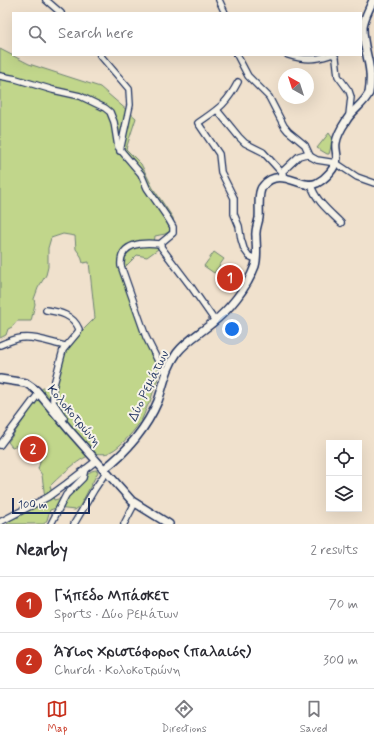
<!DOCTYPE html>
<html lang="en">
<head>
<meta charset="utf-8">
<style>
	:root { --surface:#fff; --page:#f7f7f7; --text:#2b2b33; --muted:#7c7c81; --line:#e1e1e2; --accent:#c8321e }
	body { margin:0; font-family:Mynerve,sans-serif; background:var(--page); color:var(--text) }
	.controls { position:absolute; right:12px; bottom:12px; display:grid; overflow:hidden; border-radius:0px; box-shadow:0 4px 16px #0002 }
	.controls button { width:36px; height:36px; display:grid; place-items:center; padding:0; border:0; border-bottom:1px solid var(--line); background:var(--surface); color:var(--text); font:20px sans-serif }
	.compass { position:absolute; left:278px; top:68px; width:36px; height:36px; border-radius:50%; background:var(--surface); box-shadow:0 4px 16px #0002; rotate:321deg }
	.scale { position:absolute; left:12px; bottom:10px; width:78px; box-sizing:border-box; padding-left:4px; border:2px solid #1b2f5e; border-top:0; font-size:11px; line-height:14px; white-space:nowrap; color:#1b2f5e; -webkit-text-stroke:3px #f7f3e8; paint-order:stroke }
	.you { position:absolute; left:232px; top:329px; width:14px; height:14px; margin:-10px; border:3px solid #fff; border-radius:50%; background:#1a73e8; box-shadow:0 0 0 6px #1a73e833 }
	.badge { display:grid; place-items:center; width:26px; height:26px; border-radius:50%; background:var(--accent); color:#fff; font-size:13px; font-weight:700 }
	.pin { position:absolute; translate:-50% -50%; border:2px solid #fff; box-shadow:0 1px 4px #0006 }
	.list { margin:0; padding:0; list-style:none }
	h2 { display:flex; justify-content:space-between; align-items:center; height:52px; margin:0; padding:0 16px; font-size:17px }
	h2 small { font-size:13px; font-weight:400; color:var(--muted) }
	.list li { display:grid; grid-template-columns:26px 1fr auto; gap:12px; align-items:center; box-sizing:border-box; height:56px; padding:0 16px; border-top:1px solid var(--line) }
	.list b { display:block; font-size:15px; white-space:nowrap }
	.list p { margin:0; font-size:13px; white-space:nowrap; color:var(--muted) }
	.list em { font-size:13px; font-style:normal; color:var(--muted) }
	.icon { flex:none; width:22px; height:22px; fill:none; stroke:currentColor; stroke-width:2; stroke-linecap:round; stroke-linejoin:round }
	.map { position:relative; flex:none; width:374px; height:524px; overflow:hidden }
	.search { position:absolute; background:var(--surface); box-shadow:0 4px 16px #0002; left:12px; right:12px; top:12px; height:44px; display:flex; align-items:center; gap:10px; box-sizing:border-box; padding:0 14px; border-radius:0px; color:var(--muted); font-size:15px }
	.sheet { height:164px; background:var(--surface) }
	nav { display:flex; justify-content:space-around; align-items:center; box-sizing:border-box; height:56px; border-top:1px solid var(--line); background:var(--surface); font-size:11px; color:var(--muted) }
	nav a { display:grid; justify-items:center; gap:2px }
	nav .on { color:var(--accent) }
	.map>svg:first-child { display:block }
</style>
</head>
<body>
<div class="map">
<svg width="374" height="524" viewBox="0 0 374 524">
	<rect width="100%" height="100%" fill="#f0e1cd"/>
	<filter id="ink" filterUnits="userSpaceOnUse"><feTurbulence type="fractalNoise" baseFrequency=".025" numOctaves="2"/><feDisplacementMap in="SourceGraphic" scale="8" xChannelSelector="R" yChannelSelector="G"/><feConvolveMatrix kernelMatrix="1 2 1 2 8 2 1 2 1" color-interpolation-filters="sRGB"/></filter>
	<g filter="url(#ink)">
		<g fill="#c1d68b" stroke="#6e8274">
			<path d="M 0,49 L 29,64 L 100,87 L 136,118 L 126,149 L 141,164 L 153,188 L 173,218 L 174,225 L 170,231 L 165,234 L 155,236 L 154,244 L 158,249 L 147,257 L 137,255 L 121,271 L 142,335 L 155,362 L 161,368 L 150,402 C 146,407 145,413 142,419 C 136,429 121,447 110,452 C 106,455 100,453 95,454 C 82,455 59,477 50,486 L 54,500 C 69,498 73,483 86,480 C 87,473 91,470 97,470 L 98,472 L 80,506 L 75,510 L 56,508 L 50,510 L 47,520 L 44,524 L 7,524 L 12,518 L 19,517 L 29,507 L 45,498 L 42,475 L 38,469 L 41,459 L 45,456 L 44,448 L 41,444 L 33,440 L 12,447 L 8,442 L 27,415 L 40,390 L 43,388 L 51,388 L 58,380 L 64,355 L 67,349 L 75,338 L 95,318 L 89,262 L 83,263 L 81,256 L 76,249 L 75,236 L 63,234 L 51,238 L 48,248 L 48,267 L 46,275 L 38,288 L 34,299 L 35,304 L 31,321 L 17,321 L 12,327 L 8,329 L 6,335 L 0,338 Z"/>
			<polygon points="329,133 333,139 329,154 327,154 317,148"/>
			<polygon points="214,252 224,259 214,273 204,266"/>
			<polygon points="230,267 240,275 230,288 219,280"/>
		</g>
		<polygon fill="#deb78f" stroke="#1b2f5e" points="36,442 39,444 41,449 29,457 24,450"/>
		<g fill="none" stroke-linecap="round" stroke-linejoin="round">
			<g stroke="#1b2f5e" stroke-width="8">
				<g id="minor">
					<polyline points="46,0 61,13"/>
					<polyline points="219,0 225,13"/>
					<polyline points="100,55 129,89 130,105 120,151"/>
					<polyline points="237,55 248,76 269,97 284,126 288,131 305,145 310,156"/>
					<path d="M 288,55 C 304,60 315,60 330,55"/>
					<polyline points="334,55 336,58 338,76 349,91 351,97 349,115"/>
					<polyline points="0,76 16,79 53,90 80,96 105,108 110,112 114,122 118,147 141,174 147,188 169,220 173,227 173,233 161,243 161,247 192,288 215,321"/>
					<path d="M 238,82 C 226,105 218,109 198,123 L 219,154 L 221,172 L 234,198 L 234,214 L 239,226 L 241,239 L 244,249 L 249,256 L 256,259"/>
					<polyline points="217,110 239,137 245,143 263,152 283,174"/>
					<polyline points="282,172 299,156 306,154 317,160 336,163 357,177 374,183"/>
					<path d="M 311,185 C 316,201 329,211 341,223"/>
					<path d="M 160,244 C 144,242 119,242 121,266 L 146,337 L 159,363 L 166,372"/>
					<path d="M 46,310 C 60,312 73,315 79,329 L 78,332 L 63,350 L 53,388 L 53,402 L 64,418"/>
					<path d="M 0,345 C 7,342 14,339 21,338 C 36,336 51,343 65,346"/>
					<polyline points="0,445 39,393"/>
					<polyline points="0,522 48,497 66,484 96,461"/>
					<polyline points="51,524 66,495 83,478 85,469"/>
					<polyline points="74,524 94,490 106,472"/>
					<polyline points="124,524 135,503"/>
				</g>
			</g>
			<g stroke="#1b2f5e" stroke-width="10">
				<g id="tertiary">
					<polyline points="0,379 26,383 36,390 71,432 132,501 169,524"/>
					<path d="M 104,469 C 127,452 147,427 158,401 C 164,384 166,368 177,353 C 186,341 200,333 211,324 C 229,310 247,288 255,266 C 258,256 256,247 256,236 C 255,230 258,224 259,218 C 260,210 257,192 263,186 C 280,165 302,191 317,183 C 325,179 336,168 337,158 C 337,153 335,148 336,143 C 337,135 342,127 346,121 C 352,110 364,104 369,93 C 374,65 363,53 363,28 C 363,19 370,8 373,0"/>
				</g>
			</g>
			<use href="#minor" stroke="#f7f3e8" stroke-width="5.5"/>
			<use href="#tertiary" stroke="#f7f3e8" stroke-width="7"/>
		</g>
	</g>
	<g text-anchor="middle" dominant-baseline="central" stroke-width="4" stroke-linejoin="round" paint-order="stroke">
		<g font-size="13" fill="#1b2f5e" stroke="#f7f3e8">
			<text transform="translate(149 386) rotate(-64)">Δύο Ρεμάτων</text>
			<text transform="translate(74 416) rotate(50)">Κολοκοτρώνη</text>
		</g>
	</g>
</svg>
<div class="controls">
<button><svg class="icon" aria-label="locate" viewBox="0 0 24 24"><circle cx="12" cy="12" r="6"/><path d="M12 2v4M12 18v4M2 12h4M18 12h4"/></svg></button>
<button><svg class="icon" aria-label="layers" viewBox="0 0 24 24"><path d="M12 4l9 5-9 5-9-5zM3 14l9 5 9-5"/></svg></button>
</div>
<svg class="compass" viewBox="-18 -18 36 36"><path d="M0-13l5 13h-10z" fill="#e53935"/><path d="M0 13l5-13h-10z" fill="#7c7c81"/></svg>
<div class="scale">100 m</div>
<div class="you"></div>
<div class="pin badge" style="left:230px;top:278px">1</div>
<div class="pin badge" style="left:33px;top:449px">2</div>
<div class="search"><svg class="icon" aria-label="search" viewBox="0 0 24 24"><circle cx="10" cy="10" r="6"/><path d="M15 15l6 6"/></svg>Search here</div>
</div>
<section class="sheet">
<h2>Nearby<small>2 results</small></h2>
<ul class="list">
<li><span class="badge">1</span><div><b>Γήπεδο Μπάσκετ</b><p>Sports · Δύο Ρεμάτων</p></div><em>70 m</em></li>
<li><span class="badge">2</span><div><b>Άγιος Χριστόφορος (παλαιός)</b><p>Church · Κολοκοτρώνη</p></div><em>300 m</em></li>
</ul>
</section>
<nav>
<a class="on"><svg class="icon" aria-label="map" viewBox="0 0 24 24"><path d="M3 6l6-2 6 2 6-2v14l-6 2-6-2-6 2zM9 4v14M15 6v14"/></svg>Map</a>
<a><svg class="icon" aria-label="directions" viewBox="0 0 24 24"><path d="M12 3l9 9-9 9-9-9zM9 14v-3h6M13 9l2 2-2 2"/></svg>Directions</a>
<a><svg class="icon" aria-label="saved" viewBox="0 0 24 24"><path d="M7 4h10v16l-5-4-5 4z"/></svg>Saved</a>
</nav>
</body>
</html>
